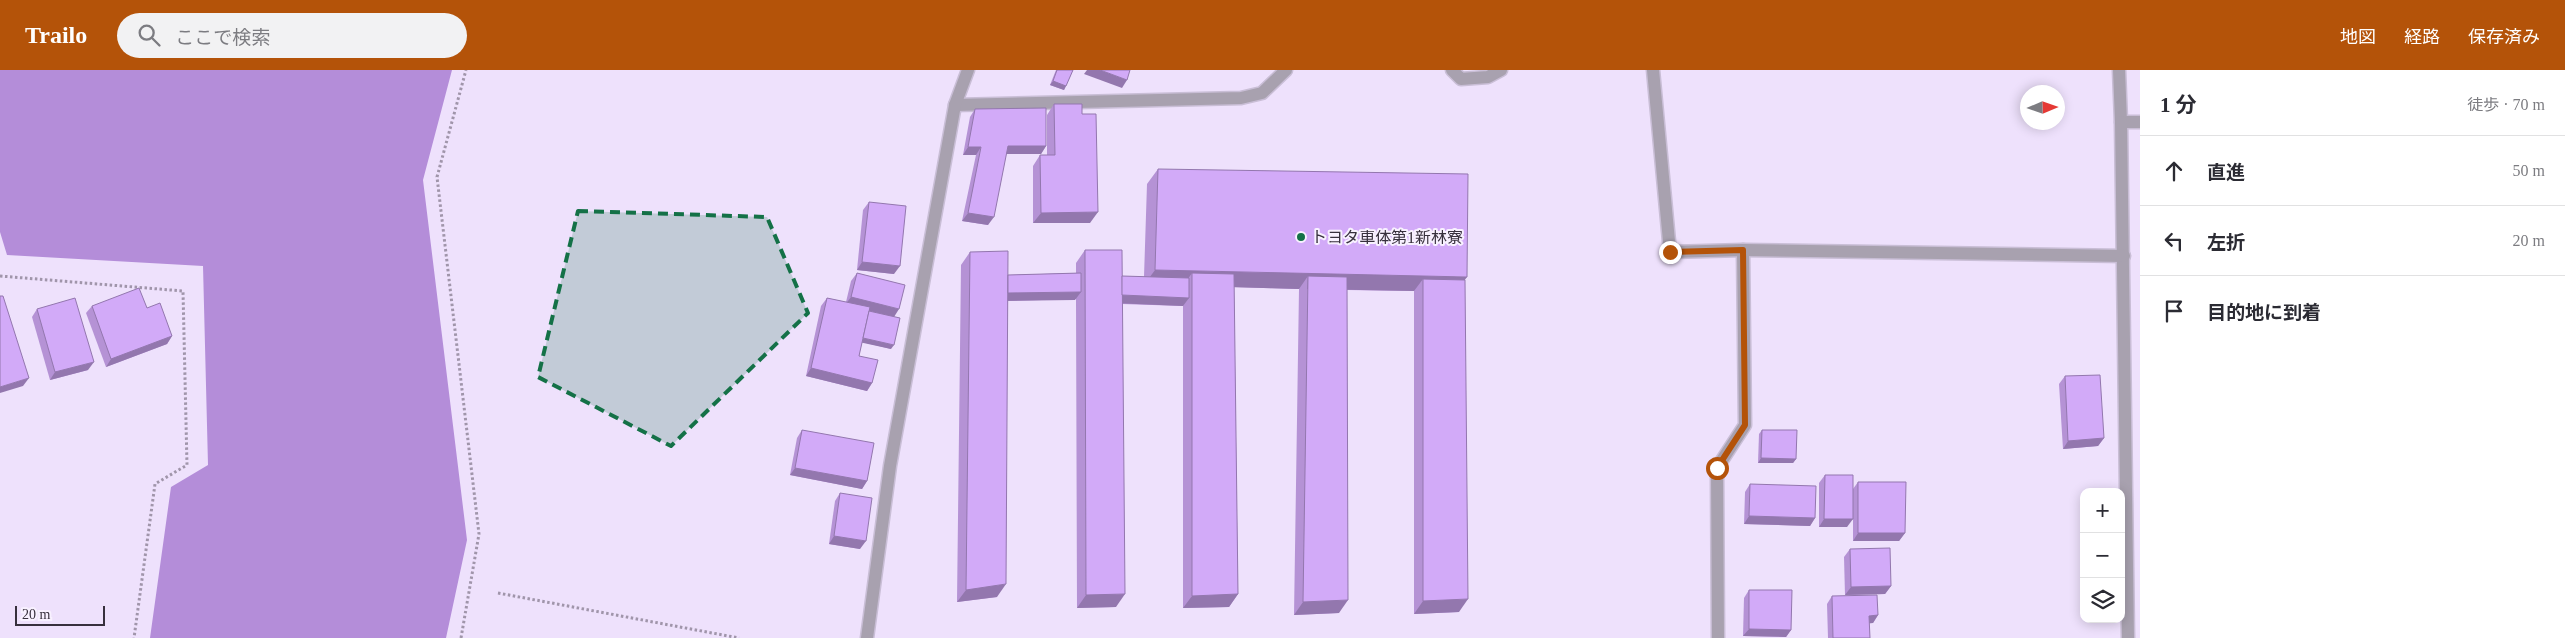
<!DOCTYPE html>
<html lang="ja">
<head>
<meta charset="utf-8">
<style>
	:root { --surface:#fff; --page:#f2f2f3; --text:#2b2b33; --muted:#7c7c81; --line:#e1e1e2; --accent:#b45309 }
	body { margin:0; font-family:"Times New Roman","Noto Sans JP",serif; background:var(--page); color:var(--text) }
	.controls { position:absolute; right:15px; bottom:15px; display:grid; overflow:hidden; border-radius:10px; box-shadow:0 2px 12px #0003 }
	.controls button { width:45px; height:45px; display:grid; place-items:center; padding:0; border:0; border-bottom:1px solid var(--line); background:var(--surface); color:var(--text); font:25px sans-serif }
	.compass { position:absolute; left:2020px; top:15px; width:45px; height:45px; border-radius:50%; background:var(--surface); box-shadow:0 2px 12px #0003; rotate:88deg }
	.scale { position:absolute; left:15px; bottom:12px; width:90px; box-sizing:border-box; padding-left:5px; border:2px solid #37303d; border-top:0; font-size:14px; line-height:18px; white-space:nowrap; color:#37303d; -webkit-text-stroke:4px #f8f1ff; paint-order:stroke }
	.stop { position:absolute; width:15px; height:15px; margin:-11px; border:4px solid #b45309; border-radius:50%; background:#fff }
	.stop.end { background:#b45309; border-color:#fff; box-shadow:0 1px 5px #0008 }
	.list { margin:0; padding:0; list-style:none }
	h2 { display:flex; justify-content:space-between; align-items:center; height:65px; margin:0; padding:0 20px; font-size:21px }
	h2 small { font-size:16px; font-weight:400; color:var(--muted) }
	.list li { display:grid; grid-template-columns:32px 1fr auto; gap:15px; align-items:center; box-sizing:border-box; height:70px; padding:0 20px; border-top:1px solid var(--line) }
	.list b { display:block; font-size:19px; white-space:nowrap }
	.list em { font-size:16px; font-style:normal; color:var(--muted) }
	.icon { flex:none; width:28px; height:28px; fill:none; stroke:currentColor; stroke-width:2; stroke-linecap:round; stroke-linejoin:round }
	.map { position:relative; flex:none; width:2140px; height:568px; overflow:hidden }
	header { display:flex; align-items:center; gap:30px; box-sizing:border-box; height:70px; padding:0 25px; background:var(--accent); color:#fff }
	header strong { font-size:24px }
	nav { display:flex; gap:28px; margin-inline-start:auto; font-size:18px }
	.search { width:350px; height:45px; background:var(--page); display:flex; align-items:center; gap:12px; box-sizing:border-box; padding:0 18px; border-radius:28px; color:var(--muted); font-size:19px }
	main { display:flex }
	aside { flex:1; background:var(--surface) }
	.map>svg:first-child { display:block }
</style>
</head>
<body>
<header>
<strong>Trailo</strong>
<div class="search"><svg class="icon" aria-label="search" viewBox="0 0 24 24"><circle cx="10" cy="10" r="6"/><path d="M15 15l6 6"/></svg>ここで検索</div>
<nav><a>地図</a><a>経路</a><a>保存済み</a></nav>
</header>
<main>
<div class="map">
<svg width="2140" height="568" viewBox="0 0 2140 568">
	<rect width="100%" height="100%" fill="#eee1fc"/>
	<polygon fill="#b48dd9" points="0,0 452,0 423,110 467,470 446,568 150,568 171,417 208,395 203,196 7,185 0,162"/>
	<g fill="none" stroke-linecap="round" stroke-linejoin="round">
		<g stroke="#c9bed6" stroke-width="15">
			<g id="minor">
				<polyline points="1452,0 1461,9 1488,7 1501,0"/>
				<polyline points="1653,0 1670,182 1743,180 1745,355 1717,398 1718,568"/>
				<polyline points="2119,0 2121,52 2140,52"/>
				<polyline points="955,35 1241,28 1262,23 1286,0"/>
				<polyline points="2121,52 2128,568"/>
				<polyline points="1743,180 2124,186"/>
				<polyline points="867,568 890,396 955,35 968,0"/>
			</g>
		</g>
		<g stroke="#a095aa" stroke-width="3" stroke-dasharray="2.5 2.5" stroke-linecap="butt">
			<polyline points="0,206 183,221 187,395 155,414 134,568"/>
			<polyline points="498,523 739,568"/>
			<polyline points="461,568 479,464 437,107 466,0"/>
		</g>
		<use href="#minor" stroke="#a8a1af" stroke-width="12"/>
	</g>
	<g fill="#b592d5">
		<polygon points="1056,0 1073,0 1064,20 1050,15"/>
		<polygon points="1054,34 1090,153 1033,153 1033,96 1040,85 1047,85 1047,45"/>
		<polygon points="975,39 1046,76 1041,84 1006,84 988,155 962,151 976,85 963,85 970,47"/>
		<polygon points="1158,99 1465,210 1459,542 1414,544 1414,221 1347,220 1339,543 1294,545 1299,219 1234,217 1238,524 1229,537 1183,538 1183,236 1122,234 1116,537 1077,538 1076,229 1008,231 997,527 957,532 961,195 970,182 1008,205 1076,203 1076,193 1085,180 1122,206 1144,207 1147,114"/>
		<polygon points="869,132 894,204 857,200 863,140"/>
		<polygon points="857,203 894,247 869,241 891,279 862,272 859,286 872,313 867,321 806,306 821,236 827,228 846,232 851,211"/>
		<polygon points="92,236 147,238 172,266 167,274 106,297 86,243"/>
		<polygon points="37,239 88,300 50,310 32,247"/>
		<polygon points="2065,306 2104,368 2098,376 2063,379 2059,314"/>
		<polygon points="802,360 867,411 862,419 790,405 797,368"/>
		<polygon points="1762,360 1796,389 1793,393 1758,393 1759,364"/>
		<polygon points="1825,405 1853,419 1858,412 1905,463 1899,471 1853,471 1853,435 1847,457 1819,457 1819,413"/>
		<polygon points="1750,414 1815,448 1810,456 1744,454 1745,422"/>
		<polygon points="840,423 860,479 829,474 835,431"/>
		<polygon points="1850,479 1891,516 1885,524 1845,525 1844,487"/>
		<polygon points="1749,520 1791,560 1786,567 1743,566 1744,528"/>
		<polygon points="1832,526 1878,545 1873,553 1869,553 1870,568 1828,568 1827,534"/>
	</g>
	<g fill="#9377ae">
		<polygon points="1087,0 1100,0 1127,10 1122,18 1084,4"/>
		<polygon points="1053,11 1066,16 1064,20 1050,15"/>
		<polygon points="1008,76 1046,76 1041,84 1002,84"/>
		<polygon points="968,77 981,77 976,85 963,85"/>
		<polygon points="1098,142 1090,153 1033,153 1041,143"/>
		<polygon points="968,143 994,147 988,155 962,151"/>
		<polygon points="862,192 900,196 894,204 857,200"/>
		<polygon points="1155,200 1467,207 1456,222 1423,209 1414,221 1307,219 1308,206 1299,219 1192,216 1192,203 1183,216 1144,215"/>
		<polygon points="1081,222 1075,230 999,231 1005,223"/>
		<polygon points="1119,225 1189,228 1183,236 1113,233"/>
		<polygon points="851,227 899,239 894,247 845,235"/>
		<polygon points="172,266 167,274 106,297 111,289"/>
		<polygon points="862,268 894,275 891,279 859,272"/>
		<polygon points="94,292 88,300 50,310 55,302"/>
		<polygon points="811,298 872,313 867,321 806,306"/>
		<polygon points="29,308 23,316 0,323 0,317"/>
		<polygon points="2104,368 2098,376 2063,379 2068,371"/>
		<polygon points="1761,388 1796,389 1793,393 1758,393"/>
		<polygon points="795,398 867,411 862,419 790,405"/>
		<polygon points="1749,446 1815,448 1810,456 1744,454"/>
		<polygon points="1824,449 1853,449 1847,457 1819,457"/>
		<polygon points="1858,463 1905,463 1899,471 1853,471"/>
		<polygon points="834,466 866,471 860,479 829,474"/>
		<polygon points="1006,514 997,527 957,532 966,520"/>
		<polygon points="1891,516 1885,524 1845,525 1851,517"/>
		<polygon points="1125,524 1116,537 1077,538 1086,525"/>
		<polygon points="1238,524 1229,537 1183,538 1192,526"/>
		<polygon points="1468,529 1459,542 1414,544 1423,531"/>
		<polygon points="1348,530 1339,543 1294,545 1303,532"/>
		<polygon points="1878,545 1873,553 1864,554 1869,546"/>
		<polygon points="1749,559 1791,560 1786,567 1743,566"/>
	</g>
	<g fill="#d2aaf8" stroke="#9377ae">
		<polygon points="1057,0 1073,0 1066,16 1053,11"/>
		<polygon points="1100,0 1130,0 1127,10"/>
		<polygon points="1054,34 1082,34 1082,44 1096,44 1098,142 1041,143 1040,85 1055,85"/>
		<polygon points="1046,38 1046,76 1008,76 994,147 968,143 981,77 968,77 975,39"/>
		<polygon points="1158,99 1468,104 1467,207 1155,200"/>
		<polygon points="869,132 906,136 900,196 862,192"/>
		<polygon points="1085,180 1122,180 1125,524 1086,525"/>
		<polygon points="1008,181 1006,514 966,520 970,182"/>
		<polygon points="857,203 905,215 899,239 851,227"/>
		<polygon points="1081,203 1081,222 1008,223 1008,205"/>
		<polygon points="1192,203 1234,204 1238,524 1192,526"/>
		<polygon points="1122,206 1189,208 1189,228 1122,225"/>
		<polygon points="1308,206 1347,207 1348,530 1303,532"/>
		<polygon points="1423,209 1465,210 1468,529 1423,531"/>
		<polygon points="139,218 147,238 160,233 172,266 111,289 92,236"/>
		<polygon points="0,226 3,226 29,308 0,317"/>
		<polygon points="75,228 94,292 55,302 37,239"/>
		<polygon points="827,228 870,237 859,286 878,290 872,313 811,298"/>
		<polygon points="869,241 900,248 894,275 863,268"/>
		<polygon points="2100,305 2104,368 2068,371 2065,306"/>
		<polygon points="802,360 874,373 867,411 795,398"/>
		<polygon points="1762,360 1797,360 1796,389 1761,388"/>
		<polygon points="1825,405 1853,405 1853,449 1824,449"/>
		<polygon points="1858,412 1906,412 1905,463 1858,463"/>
		<polygon points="1750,414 1816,416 1815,448 1749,446"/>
		<polygon points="840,423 872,428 866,471 834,466"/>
		<polygon points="1890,478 1891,516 1851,517 1850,479"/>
		<polygon points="1749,520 1792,520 1791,560 1749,559"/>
		<polygon points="1877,525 1878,545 1869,546 1870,568 1833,568 1832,526"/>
	</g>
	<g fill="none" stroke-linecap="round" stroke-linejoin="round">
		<polyline stroke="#b45309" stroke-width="6" points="1670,182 1743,180 1745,355 1717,398"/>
	</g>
	<path fill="#147147" fill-opacity="0.2" stroke="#147147" stroke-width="4" stroke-dasharray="10 6" stroke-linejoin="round" d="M 578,141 L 767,147 L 808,243 L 671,376 L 538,307 Z"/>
	<circle fill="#147147" stroke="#f8f1ff" stroke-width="2" cx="1301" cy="167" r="5"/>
	<g text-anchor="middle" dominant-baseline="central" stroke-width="4" stroke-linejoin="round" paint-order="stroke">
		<g font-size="16" fill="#37303d" stroke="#f8f1ff" text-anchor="start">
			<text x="1311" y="167">トヨタ車体第1新林寮</text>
		</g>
	</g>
</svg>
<div class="controls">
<button>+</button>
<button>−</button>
<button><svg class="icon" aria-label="layers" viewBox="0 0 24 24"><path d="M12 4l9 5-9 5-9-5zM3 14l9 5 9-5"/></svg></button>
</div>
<svg class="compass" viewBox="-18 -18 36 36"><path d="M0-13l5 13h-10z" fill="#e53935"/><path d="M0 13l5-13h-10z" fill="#7c7c81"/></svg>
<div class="scale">20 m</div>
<div class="stop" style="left:1717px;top:398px"></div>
<div class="stop end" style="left:1670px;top:182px"></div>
</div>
<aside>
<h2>1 分<small>徒歩 · 70 m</small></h2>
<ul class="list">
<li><svg class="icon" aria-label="ahead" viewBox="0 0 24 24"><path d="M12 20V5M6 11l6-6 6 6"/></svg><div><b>直進</b></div><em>50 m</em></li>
<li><svg class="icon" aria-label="left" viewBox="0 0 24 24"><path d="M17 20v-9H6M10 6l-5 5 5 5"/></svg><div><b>左折</b></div><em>20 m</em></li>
<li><svg class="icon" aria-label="arrive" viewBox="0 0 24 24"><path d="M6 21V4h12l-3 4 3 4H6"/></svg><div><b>目的地に到着</b></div></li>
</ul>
</aside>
</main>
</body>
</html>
